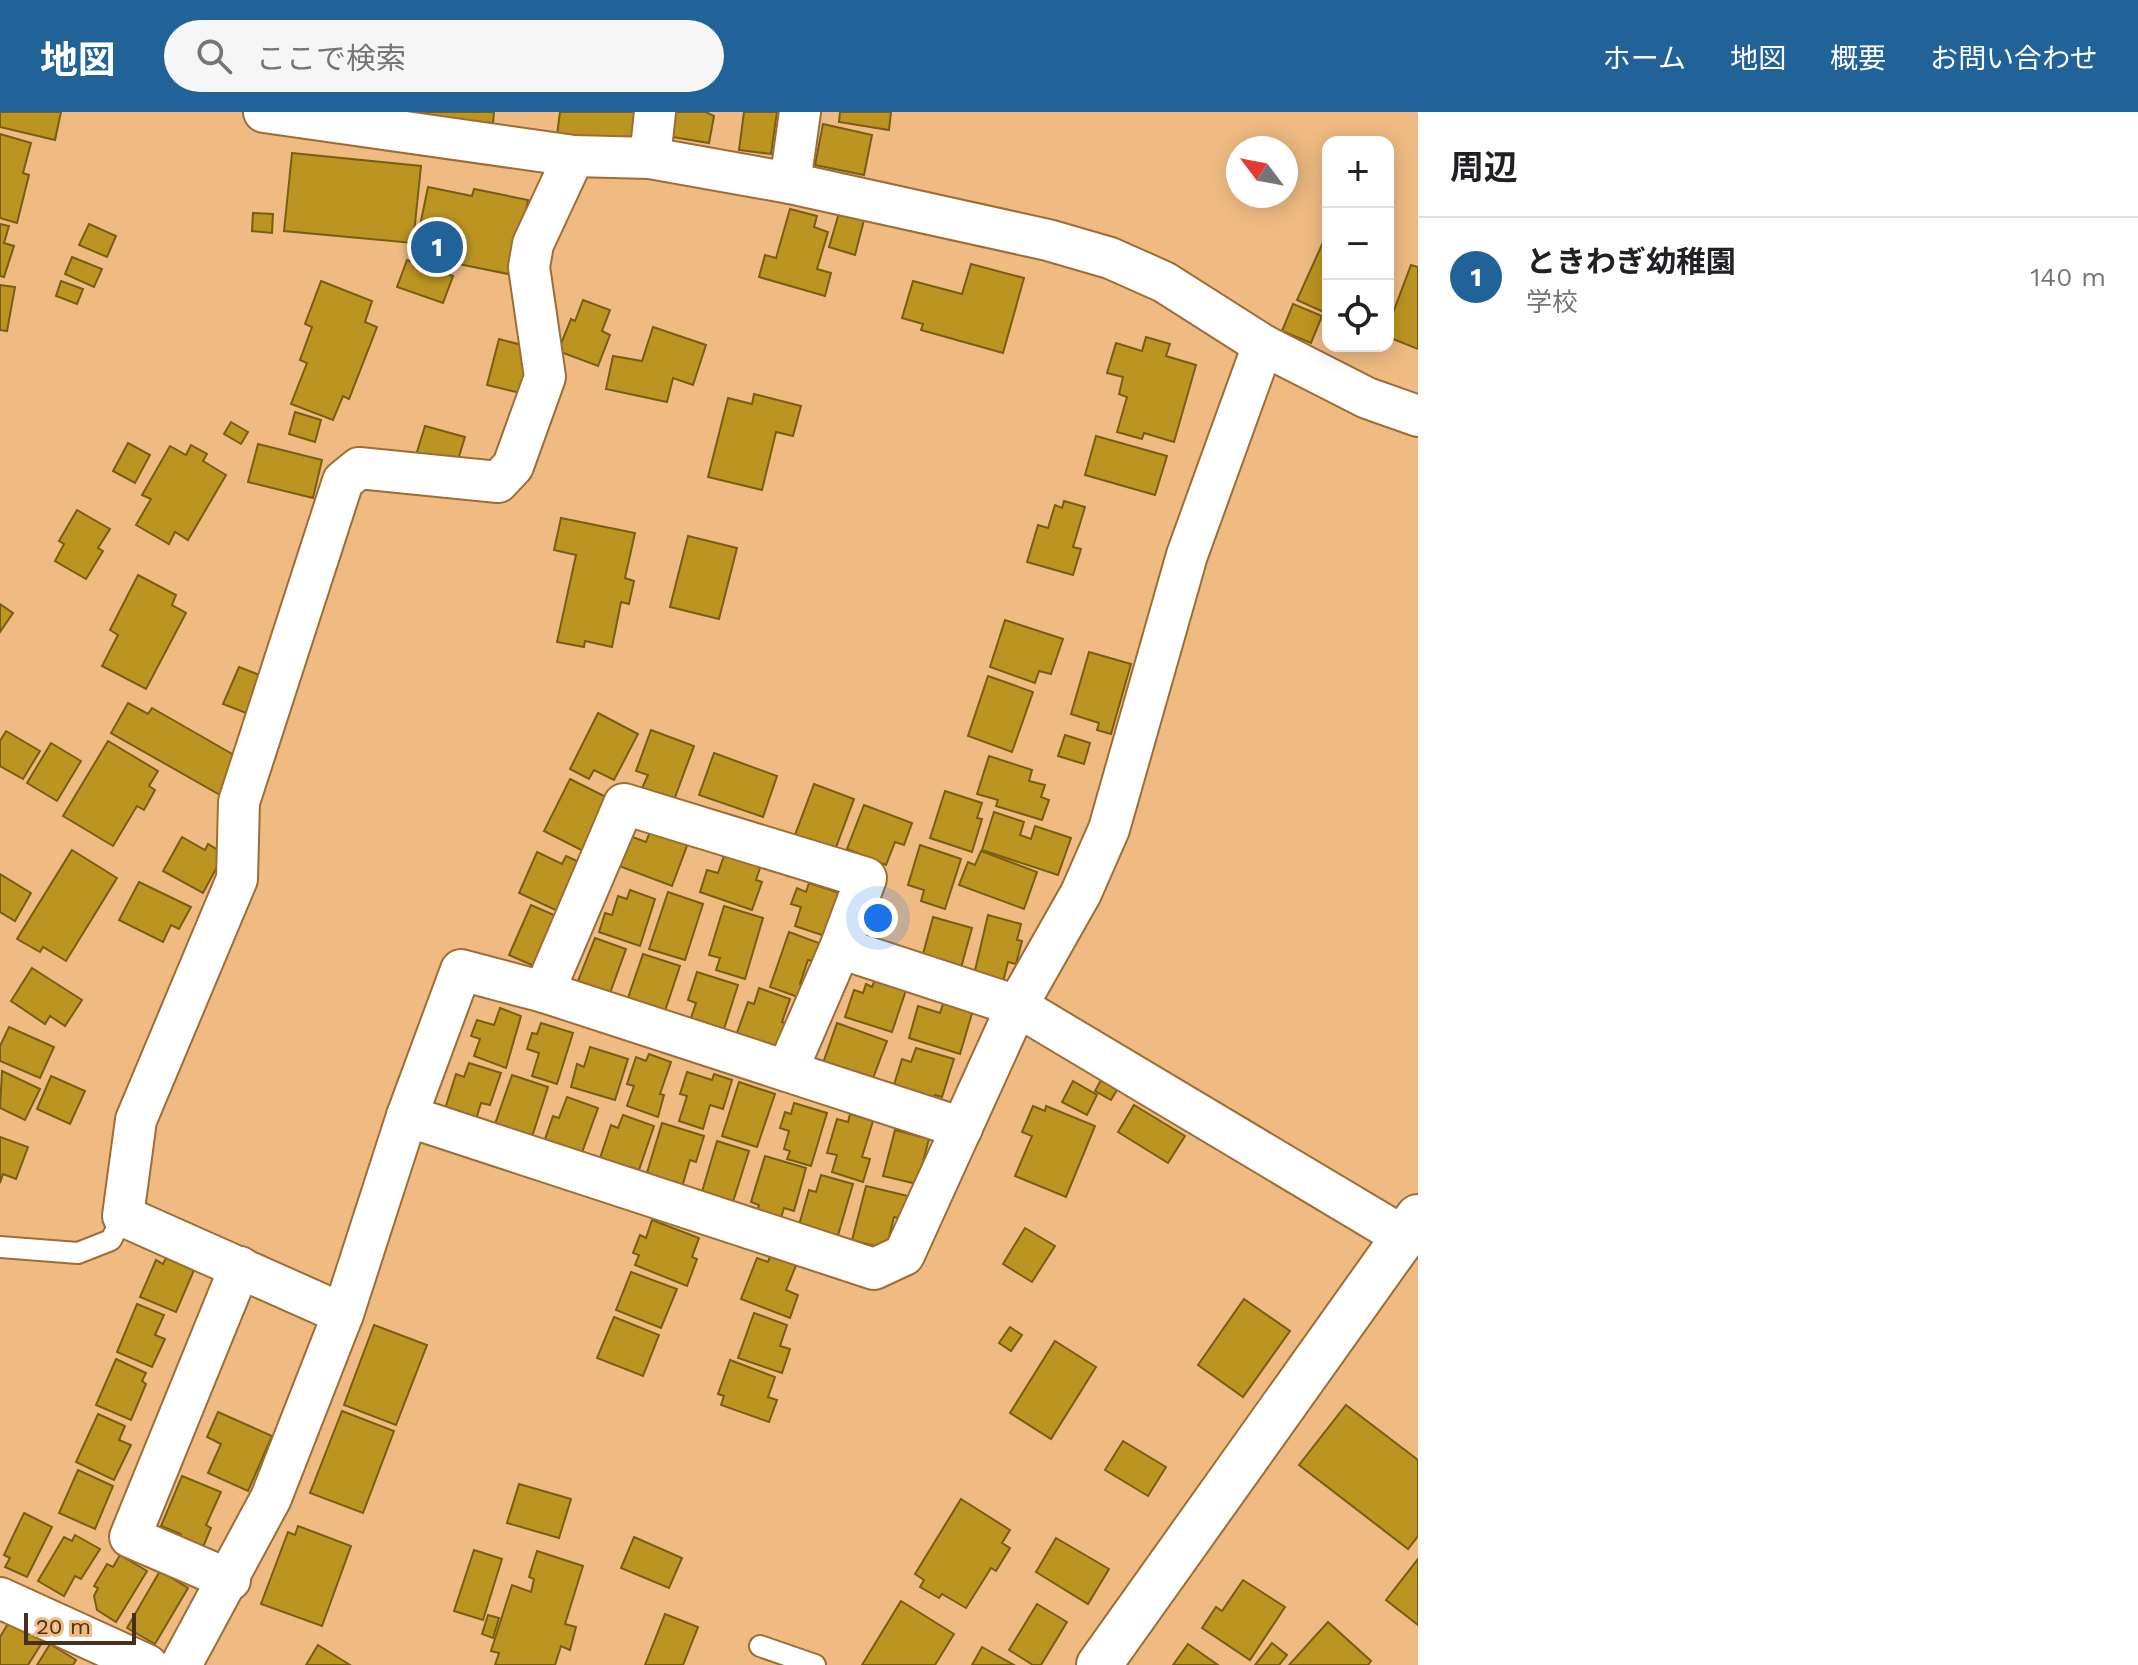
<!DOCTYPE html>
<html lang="ja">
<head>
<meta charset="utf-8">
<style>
	:root { --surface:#fff; --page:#f6f6f6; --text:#202124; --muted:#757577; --line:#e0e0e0; --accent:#216298 }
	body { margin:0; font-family:"Work Sans","Noto Sans JP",sans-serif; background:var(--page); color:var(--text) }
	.controls { position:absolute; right:24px; top:24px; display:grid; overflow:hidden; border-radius:16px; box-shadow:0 4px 20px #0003 }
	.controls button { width:72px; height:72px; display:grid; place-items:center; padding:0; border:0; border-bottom:2px solid var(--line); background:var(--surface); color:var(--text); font:40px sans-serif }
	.compass { position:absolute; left:1226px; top:24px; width:72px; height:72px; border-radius:50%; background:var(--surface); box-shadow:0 4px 20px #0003; rotate:302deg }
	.scale { position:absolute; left:24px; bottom:20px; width:112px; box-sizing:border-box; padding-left:8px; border:4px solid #46311a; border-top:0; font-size:22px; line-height:28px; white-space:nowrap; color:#46311a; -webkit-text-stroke:6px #efbb83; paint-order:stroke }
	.you { position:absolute; left:878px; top:806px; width:28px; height:28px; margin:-20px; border:6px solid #fff; border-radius:50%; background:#1a73e8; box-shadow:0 0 0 12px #1a73e833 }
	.badge { display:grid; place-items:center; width:52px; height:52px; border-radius:50%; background:var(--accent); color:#fff; font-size:26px; font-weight:700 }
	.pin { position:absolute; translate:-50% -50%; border:4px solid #fff; box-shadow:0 2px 8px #0006 }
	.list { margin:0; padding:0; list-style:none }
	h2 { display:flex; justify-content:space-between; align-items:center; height:104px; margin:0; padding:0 32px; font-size:34px }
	h2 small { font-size:26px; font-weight:400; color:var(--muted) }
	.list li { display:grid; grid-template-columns:52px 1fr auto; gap:24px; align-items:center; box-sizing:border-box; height:120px; padding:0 32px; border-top:2px solid var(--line) }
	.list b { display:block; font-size:30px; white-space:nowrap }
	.list p { margin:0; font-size:26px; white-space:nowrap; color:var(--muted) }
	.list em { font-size:26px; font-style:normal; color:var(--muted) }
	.icon { flex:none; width:44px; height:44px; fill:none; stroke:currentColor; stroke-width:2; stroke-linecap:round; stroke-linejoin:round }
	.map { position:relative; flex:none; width:1418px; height:1553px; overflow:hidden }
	header { display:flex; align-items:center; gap:48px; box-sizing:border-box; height:112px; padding:0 40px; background:var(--accent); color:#fff }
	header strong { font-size:38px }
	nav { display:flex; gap:44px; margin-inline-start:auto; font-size:28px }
	.search { width:560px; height:72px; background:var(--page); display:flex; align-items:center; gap:20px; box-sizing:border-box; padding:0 28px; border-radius:44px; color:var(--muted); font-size:30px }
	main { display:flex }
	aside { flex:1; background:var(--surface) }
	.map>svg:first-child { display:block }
</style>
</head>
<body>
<header>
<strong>地図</strong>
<div class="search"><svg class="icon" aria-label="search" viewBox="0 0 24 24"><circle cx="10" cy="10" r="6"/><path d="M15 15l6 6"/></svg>ここで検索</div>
<nav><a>ホーム</a><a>地図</a><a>概要</a><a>お問い合わせ</a></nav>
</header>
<main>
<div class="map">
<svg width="1418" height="1553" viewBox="0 0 1418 1553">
	<rect width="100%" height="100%" fill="#efbb83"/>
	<g fill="#bc9421" stroke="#785e13" stroke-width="2">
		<polygon points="0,0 61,0 55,28 0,15"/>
		<polygon points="412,0 494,0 493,11 411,3"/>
		<polygon points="560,0 636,0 633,31 557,23"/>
		<polygon points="669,0 706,0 714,4 709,31 666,24"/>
		<polygon points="744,0 777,0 771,42 739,38"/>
		<polygon points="840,0 891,0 889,18 839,10"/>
		<polygon points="823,12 872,23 864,63 815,53"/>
		<polygon points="0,22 31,31 23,61 29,63 17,111 0,106"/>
		<polygon points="292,41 421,54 413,131 284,119"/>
		<polygon points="428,75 472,84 474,77 528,88 513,163 414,143"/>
		<polygon points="790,97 817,104 814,115 828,120 817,157 831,161 825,184 759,165 765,143 776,146"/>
		<polygon points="253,101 273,102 272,121 252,119"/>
		<polygon points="839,101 864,108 855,143 829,135"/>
		<polygon points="0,112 9,114 4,131 14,134 4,165 0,164"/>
		<polygon points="89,112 116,124 107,145 79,133"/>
		<polygon points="1324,128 1328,130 1328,202 1297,188"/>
		<polygon points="72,145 102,157 94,175 65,162"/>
		<polygon points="407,148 453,164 443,191 397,175"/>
		<polygon points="971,152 1024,166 1003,241 921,218 923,212 902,206 913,169 962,182"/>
		<polygon points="1411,153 1418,155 1418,237 1388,225 1388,214"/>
		<polygon points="61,169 83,177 77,192 56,184"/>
		<polygon points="321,169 372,189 365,210 377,215 349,287 343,284 333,308 291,292 307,251 300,248 312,215 305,212"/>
		<polygon points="0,173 15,175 7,219 0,218"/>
		<polygon points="583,188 610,198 602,219 610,223 598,254 558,239 571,207 575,209"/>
		<polygon points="1293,192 1322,204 1311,231 1282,219"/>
		<polygon points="653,215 706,233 693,273 673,266 667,290 606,277 613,244 642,249"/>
		<polygon points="1146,225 1170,232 1166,244 1196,253 1174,330 1144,321 1142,327 1117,320 1127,285 1119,282 1123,265 1107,261 1116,231 1142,239"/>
		<polygon points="499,227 533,236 520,281 487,273"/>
		<polygon points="754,282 801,294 793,324 776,320 762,378 708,365 728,286 752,292"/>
		<polygon points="295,300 321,308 315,330 289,322"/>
		<polygon points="231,310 248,320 241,332 224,322"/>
		<polygon points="425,314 465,325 456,354 416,343"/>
		<polygon points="1096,324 1167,344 1155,383 1085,363"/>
		<polygon points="128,331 150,343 135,371 113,359"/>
		<polygon points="258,332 322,348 313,386 248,370"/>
		<polygon points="191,333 207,342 203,349 226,363 188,428 175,420 169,432 136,413 151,387 142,383 170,334 186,343"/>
		<polygon points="1064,389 1085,395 1073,435 1081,437 1073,463 1027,450 1038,413 1048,416 1055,393 1062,396"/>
		<polygon points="77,398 110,417 98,436 103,439 86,467 55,449 64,432 59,429"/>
		<polygon points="561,406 635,421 625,466 634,469 629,492 621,490 612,535 585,529 584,535 557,530 576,443 554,438"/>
		<polygon points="688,424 737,436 719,507 670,495"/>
		<polygon points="138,463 176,483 172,493 186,501 146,577 102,554 118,523 110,518"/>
		<polygon points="0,492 13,501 0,520"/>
		<polygon points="1005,508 1063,527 1051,562 1039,559 1035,571 990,555"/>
		<polygon points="1089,540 1131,552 1111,622 1097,618 1099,611 1071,602"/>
		<polygon points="239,555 267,566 251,603 223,592"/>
		<polygon points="988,564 1033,580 1012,640 968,624"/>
		<polygon points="128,591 148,602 152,596 241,647 220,683 111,621"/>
		<polygon points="598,601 638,622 614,668 594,658 589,667 570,657"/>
		<polygon points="651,618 694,634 674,688 642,676 648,663 636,659"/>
		<polygon points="6,619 40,639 23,667 0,654 0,629"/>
		<polygon points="1065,623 1090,631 1084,652 1058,644"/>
		<polygon points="108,629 158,659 149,674 155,678 144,698 137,694 113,734 63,704"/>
		<polygon points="51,631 81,649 57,689 27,671"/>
		<polygon points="714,641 777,664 763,705 699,683"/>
		<polygon points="989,644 1032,658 1029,669 1045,673 1041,685 1049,688 1042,708 996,694 998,688 977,682"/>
		<polygon points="570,667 610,687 583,739 544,719"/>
		<polygon points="814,672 854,687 835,738 795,723"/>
		<polygon points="945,679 982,691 977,706 982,707 972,740 930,726"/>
		<polygon points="864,693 912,711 904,733 895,730 886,753 847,737"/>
		<polygon points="994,700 1024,710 1020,723 1031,727 1035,714 1071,726 1058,763 982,738"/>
		<polygon points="651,717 688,731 672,774 619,754 630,724 646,730"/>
		<polygon points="182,725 205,738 208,732 218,738 217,755 203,781 163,759"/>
		<polygon points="920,733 961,747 945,797 921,789 924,778 908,773"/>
		<polygon points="72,738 117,766 66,849 43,835 40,840 17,827"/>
		<polygon points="726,738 762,750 756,768 762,770 752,798 700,780 707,758 718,761"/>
		<polygon points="981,739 1037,760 1024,797 959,773 968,750 975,753"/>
		<polygon points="537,740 562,752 566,744 584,752 566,803 519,781"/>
		<polygon points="0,762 31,781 15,809 0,800"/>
		<polygon points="139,770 191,795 179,817 171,813 163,830 119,808"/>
		<polygon points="809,771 840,781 825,824 795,814 801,795 791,792 797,776 806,780"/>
		<polygon points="630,778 655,787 640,834 599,820 605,801 612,803 618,784 627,787"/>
		<polygon points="668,780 703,792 685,848 649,837"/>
		<polygon points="531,793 563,807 541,857 509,843"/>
		<polygon points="724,794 763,806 745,867 716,858 720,846 709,843"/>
		<polygon points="988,803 1021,812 1017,828 1022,829 1016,852 1008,850 1002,874 973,867"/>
		<polygon points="933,805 972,816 959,863 920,853"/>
		<polygon points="789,820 819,831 813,849 808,848 800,872 810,876 806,888 770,875"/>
		<polygon points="595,826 626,837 610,881 578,869"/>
		<polygon points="643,842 680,854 664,902 627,889"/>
		<polygon points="32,856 82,888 65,914 50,904 45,912 11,889"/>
		<polygon points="697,860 738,873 724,917 691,906 696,891 688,888"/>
		<polygon points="875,867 906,878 892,920 845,905 854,878 863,881 866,872 872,875"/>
		<polygon points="759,876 790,887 782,910 788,912 779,936 737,921 748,890 754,892"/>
		<polygon points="944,889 973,898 960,942 909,926 918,894 940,901"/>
		<polygon points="500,896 521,904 506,956 474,944 480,927 471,924 477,908 494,913"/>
		<polygon points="541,911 573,921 557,972 532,964 539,941 527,937 532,921 537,922"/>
		<polygon points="837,911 887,929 870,974 821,957"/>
		<polygon points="9,915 54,935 40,966 0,949 0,934"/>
		<polygon points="590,935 628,947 615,988 571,975 577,952 584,955"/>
		<polygon points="916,936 954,947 942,985 935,983 933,988 893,976 902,947 911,950"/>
		<polygon points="649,942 671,950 660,982 664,983 658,1005 627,994 634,974 627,972 636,945 646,949"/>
		<polygon points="469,951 501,961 490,993 481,991 475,1011 444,1000 456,962 464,965"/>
		<polygon points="2,959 40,977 25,1008 0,996"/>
		<polygon points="687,960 712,968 714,962 732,968 723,997 710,993 703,1017 679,1009 687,984 680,982"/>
		<polygon points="512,963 548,975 531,1028 494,1015"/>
		<polygon points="51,964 85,979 70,1012 37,997"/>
		<polygon points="1103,964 1120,973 1111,988 1095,979"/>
		<polygon points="1073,969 1097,983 1087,1003 1062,990"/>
		<polygon points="739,970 775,982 757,1035 722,1024"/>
		<polygon points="567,985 598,996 580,1046 543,1033 553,1004 559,1006"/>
		<polygon points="794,991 827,1001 811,1054 787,1047 790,1039 784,1037 789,1019 780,1016 785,1000 791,1002"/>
		<polygon points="1134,993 1185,1024 1168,1051 1118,1020"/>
		<polygon points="1033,994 1045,999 1046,994 1095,1014 1066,1085 1015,1064 1032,1024 1022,1020"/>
		<polygon points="850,1002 873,1009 862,1045 870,1047 863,1070 832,1060 837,1043 827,1041 837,1007 848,1010"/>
		<polygon points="623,1003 654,1014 639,1058 631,1055 629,1062 598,1052 611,1013 618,1016"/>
		<polygon points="662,1011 704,1024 696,1050 690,1048 682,1075 646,1064"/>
		<polygon points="895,1018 929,1027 917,1072 883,1064"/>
		<polygon points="0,1025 28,1035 16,1067 3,1062 0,1071"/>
		<polygon points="717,1029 749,1039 732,1093 701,1083"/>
		<polygon points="765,1044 806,1056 794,1099 784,1096 780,1109 756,1102 759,1093 751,1090"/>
		<polygon points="821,1063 853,1072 836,1130 799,1113 809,1078 816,1080"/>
		<polygon points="866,1074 908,1084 902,1107 894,1105 886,1137 852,1128"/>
		<polygon points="652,1108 699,1126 692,1145 697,1147 687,1174 635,1153 639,1143 633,1141 640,1123 646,1126"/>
		<polygon points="1025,1116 1055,1134 1032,1170 1003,1152"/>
		<polygon points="771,1141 797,1151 786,1178 798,1183 790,1206 741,1187 757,1146 768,1150"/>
		<polygon points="166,1146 194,1158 176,1200 140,1185 156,1148 163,1152"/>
		<polygon points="631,1160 677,1177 661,1216 616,1198"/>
		<polygon points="1244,1187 1290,1219 1243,1285 1198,1253"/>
		<polygon points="137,1192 164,1203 155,1223 165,1227 152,1255 117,1240"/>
		<polygon points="754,1201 787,1213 780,1234 790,1237 782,1261 738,1246"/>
		<polygon points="614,1205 659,1223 643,1264 597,1246"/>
		<polygon points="374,1213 427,1233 396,1313 344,1293"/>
		<polygon points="1010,1215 1022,1223 1011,1239 999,1231"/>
		<polygon points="1055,1229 1096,1255 1051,1327 1010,1301"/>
		<polygon points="116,1247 146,1261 142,1269 146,1272 131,1308 96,1293"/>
		<polygon points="730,1248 775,1265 768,1285 777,1288 769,1310 721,1293 724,1284 718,1282"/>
		<polygon points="1346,1293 1418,1348 1418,1424 1408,1437 1299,1353"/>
		<polygon points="342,1299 394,1319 363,1401 310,1381"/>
		<polygon points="218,1300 272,1324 248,1379 208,1361 221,1332 207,1325"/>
		<polygon points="98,1302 125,1314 119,1328 131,1333 114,1368 76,1350"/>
		<polygon points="1123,1329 1166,1355 1148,1384 1105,1358"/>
		<polygon points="78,1358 113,1374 95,1417 59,1401"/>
		<polygon points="182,1364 221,1380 206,1413 211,1416 201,1440 178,1430 181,1422 161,1414"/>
		<polygon points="519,1372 571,1387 559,1426 507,1411"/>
		<polygon points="961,1387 1010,1418 1002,1431 1010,1436 996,1459 991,1456 966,1496 942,1482 939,1486 920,1475 924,1468 915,1462"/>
		<polygon points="24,1401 52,1415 27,1465 5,1455 10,1446 4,1443"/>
		<polygon points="298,1414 351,1434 322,1514 261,1492 288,1420 295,1423"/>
		<polygon points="75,1423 100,1437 81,1467 75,1464 64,1484 38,1469 64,1425 72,1429"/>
		<polygon points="634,1425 682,1446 669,1476 621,1456"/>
		<polygon points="1056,1426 1109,1457 1088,1492 1036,1460"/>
		<polygon points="474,1438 502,1447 483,1508 454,1499"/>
		<polygon points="537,1439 583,1454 565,1512 576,1515 570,1538 561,1534 555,1553 495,1553 499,1541 491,1539 512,1473 531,1480 534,1467 529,1465"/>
		<polygon points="120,1443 147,1459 116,1510 97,1498 94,1484 98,1476 94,1474 107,1452 113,1455"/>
		<polygon points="1418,1447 1418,1513 1386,1488"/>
		<polygon points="160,1459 188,1476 155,1532 127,1516"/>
		<polygon points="1243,1468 1285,1495 1250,1548 1202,1516 1216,1495 1222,1499"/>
		<polygon points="901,1489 954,1522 935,1553 862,1553"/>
		<polygon points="1037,1492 1067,1510 1041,1553 1033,1553 1009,1538"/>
		<polygon points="665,1502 698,1515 683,1553 645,1553"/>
		<polygon points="488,1503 499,1506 493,1526 482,1522"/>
		<polygon points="9,1510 38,1518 35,1524 43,1529 28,1553 0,1553 0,1525"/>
		<polygon points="1328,1510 1371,1549 1368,1553 1289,1553"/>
		<polygon points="1272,1531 1287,1543 1279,1553 1255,1553"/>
		<polygon points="50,1532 76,1548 73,1553 37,1553"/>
		<polygon points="1188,1532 1218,1553 1173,1553"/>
		<polygon points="318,1533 350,1553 306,1553"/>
		<polygon points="982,1535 1014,1553 972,1553"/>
	</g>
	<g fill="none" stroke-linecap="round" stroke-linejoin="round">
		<g stroke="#9d6d36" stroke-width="24">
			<g id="service">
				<polyline points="0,1135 78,1141 111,1128 123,1104"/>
				<polyline points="760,1534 815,1553"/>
			</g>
		</g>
		<g stroke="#9d6d36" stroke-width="44">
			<g id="minor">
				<polyline points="264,0 574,44 650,46 790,71 1048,128 1110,146 1164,170 1263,233 1367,286 1418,304"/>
				<polyline points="650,46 655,0"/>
				<polyline points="790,71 800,0"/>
				<polyline points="840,836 1017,894 1404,1125"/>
				<polyline points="544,880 624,692 866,766 840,836 787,959"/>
				<polyline points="407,1004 461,858 544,880 962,1016"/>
				<polyline points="343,1202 123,1104 136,1008 237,767 239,690 343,369 359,356 498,370 513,354 545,265 529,155 533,132 574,44"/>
				<polyline points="230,1468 130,1425 240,1155"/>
				<polyline points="0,1486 147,1553"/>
				<polyline points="181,1553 271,1386 343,1202 407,1004 874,1157 904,1143 1017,894 1081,781 1109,717 1187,443 1263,233"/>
			</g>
		</g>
		<g stroke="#9d6d36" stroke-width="48">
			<polyline id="tertiary" points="1099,1553 1418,1105"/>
		</g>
		<use href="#service" stroke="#fff" stroke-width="20"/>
		<use href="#minor" stroke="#fff" stroke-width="40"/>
		<use href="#tertiary" stroke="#fff" stroke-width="44"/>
	</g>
</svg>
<div class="controls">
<button>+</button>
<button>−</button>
<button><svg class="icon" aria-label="locate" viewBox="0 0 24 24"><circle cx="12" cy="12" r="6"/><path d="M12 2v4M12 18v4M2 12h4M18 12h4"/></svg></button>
</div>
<svg class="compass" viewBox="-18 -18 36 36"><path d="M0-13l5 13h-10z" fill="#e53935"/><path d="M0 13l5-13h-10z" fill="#757577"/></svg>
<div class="scale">20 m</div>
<div class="you"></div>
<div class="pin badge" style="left:437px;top:135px">1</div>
</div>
<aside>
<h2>周辺<small></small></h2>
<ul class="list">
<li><span class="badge">1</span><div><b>ときわぎ幼稚園</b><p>学校</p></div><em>140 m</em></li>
</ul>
</aside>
</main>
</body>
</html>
